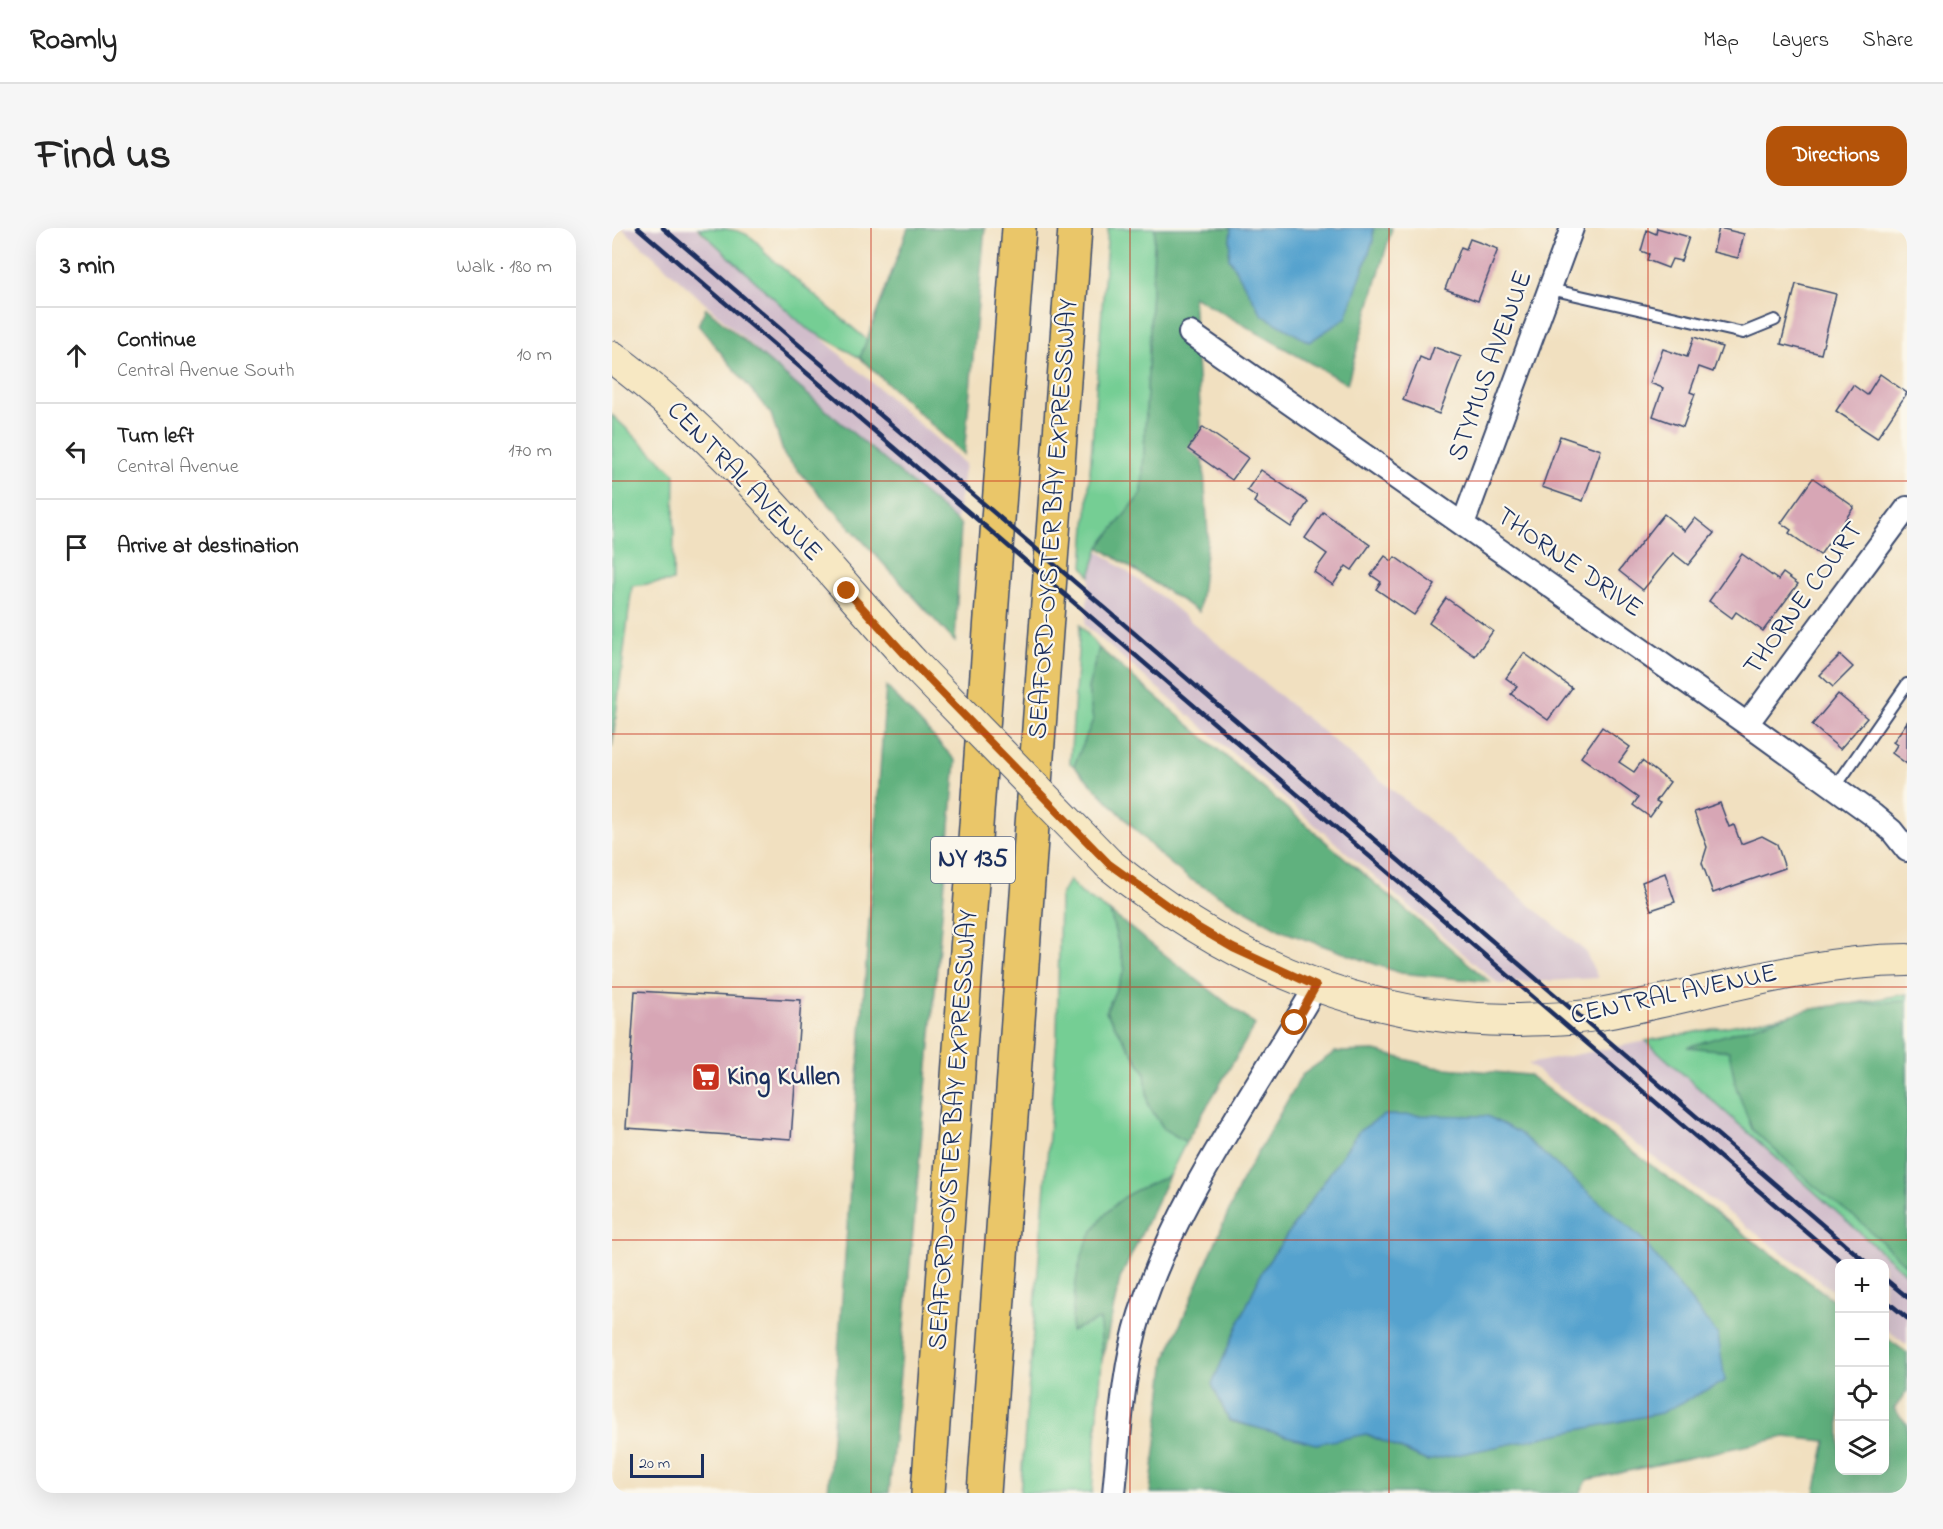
<!DOCTYPE html>
<html lang="en">
<head>
<meta charset="utf-8">
<style>
	:root { --surface:#fff; --page:#f6f6f6; --text:#222; --muted:#767676; --line:#e0e0e0; --accent:#b45309 }
	body { margin:0; font-family:"Indie Flower",sans-serif; background:var(--page); color:var(--text) }
	.controls { position:absolute; right:18px; bottom:18px; display:grid; overflow:hidden; border-radius:12px; box-shadow:0 6px 24px #0002 }
	.controls button { width:54px; height:54px; display:grid; place-items:center; padding:0; border:0; border-bottom:2px solid var(--line); background:var(--surface); color:var(--text); font:30px sans-serif }
	.scale { position:absolute; left:18px; bottom:15px; width:74px; box-sizing:border-box; padding-left:6px; border:3px solid #1b2f5e; border-top:0; font-size:16px; line-height:21px; white-space:nowrap; color:#1b2f5e; -webkit-text-stroke:4px #fbf7ec; paint-order:stroke }
	.stop { position:absolute; width:18px; height:18px; margin:-14px; border:4px solid #b45309; border-radius:50%; background:#fff }
	.stop.end { background:#b45309; border-color:#fff; box-shadow:0 2px 6px #0008 }
	.list { margin:0; padding:0; list-style:none }
	h2 { display:flex; justify-content:space-between; align-items:center; height:78px; margin:0; padding:0 24px; font-size:26px }
	h2 small { font-size:20px; font-weight:400; color:var(--muted) }
	.list li { display:grid; grid-template-columns:39px 1fr auto; gap:18px; align-items:center; box-sizing:border-box; height:96px; padding:0 24px; border-top:2px solid var(--line) }
	.list b { display:block; font-size:22px; white-space:nowrap }
	.list p { margin:0; font-size:20px; white-space:nowrap; color:var(--muted) }
	.list em { font-size:20px; font-style:normal; color:var(--muted) }
	.icon { flex:none; width:33px; height:33px; fill:none; stroke:currentColor; stroke-width:2; stroke-linecap:round; stroke-linejoin:round }
	.map { position:relative; flex:none; width:1295px; height:1265px; overflow:hidden; border-radius:18px }
	header { display:flex; align-items:center; gap:36px; box-sizing:border-box; height:84px; padding:0 30px; background:var(--surface); border-bottom:2px solid var(--line) }
	header strong { font-size:28px }
	nav { display:flex; gap:33px; margin-inline-start:auto; font-size:21px }
	.intro { display:flex; align-items:center; justify-content:space-between; box-sizing:border-box; height:144px; padding:0 36px }
	h1 { margin:0; font-size:42px }
	.button { padding:15px 27px; border-radius:18px; background:var(--accent); color:#fff; font-size:21px; font-weight:700 }
	main { display:flex; gap:36px; padding:0 36px }
	aside { flex:1; background:var(--surface); border-radius:18px; box-shadow:0 6px 24px #0002 }
	.map>svg:first-child { display:block }
</style>
</head>
<body>
<header>
<strong>Roamly</strong>
<nav><a>Map</a><a>Layers</a><a>Share</a></nav>
</header>
<div class="intro"><h1>Find us</h1><a class="button">Directions</a></div>
<main>
<aside>
<h2>3 min<small>Walk · 180 m</small></h2>
<ul class="list">
<li><svg class="icon" aria-label="ahead" viewBox="0 0 24 24"><path d="M12 20V5M6 11l6-6 6 6"/></svg><div><b>Continue</b><p>Central Avenue South</p></div><em>10 m</em></li>
<li><svg class="icon" aria-label="left" viewBox="0 0 24 24"><path d="M17 20v-9H6M10 6l-5 5 5 5"/></svg><div><b>Turn left</b><p>Central Avenue</p></div><em>170 m</em></li>
<li><svg class="icon" aria-label="arrive" viewBox="0 0 24 24"><path d="M6 21V4h12l-3 4 3 4H6"/></svg><div><b>Arrive at destination</b></div></li>
</ul>
</aside>
<div class="map">
<svg width="1295" height="1265" viewBox="0 0 1295 1265">
	<rect width="100%" height="100%" fill="#fbf7ec"/>
	<filter id="ink" filterUnits="userSpaceOnUse"><feTurbulence type="fractalNoise" baseFrequency=".0167" numOctaves="2"/><feDisplacementMap in="SourceGraphic" scale="12" xChannelSelector="R" yChannelSelector="G"/><feConvolveMatrix kernelMatrix="1 2 1 2 8 2 1 2 1" color-interpolation-filters="sRGB"/></filter>
	<filter id="wash" filterUnits="userSpaceOnUse"><feTurbulence type="fractalNoise" baseFrequency=".008" numOctaves="4" result="noise"/><feDisplacementMap in="SourceGraphic" scale="24" xChannelSelector="R" yChannelSelector="G"/><feGaussianBlur stdDeviation="1.35" result="paint"/><feColorMatrix in="noise" values="0 0 0 0 0 0 0 0 0 0 0 0 0 0 0 0 0 1.4 0 .05"/><feComposite in="paint" operator="in"/></filter>
	<g filter="url(#wash)">
		<rect width="100%" height="100%" fill="#f1e0c0"/>
		<g fill="#d1bdcb">
			<polygon points="10,0 84,0 353,236 343,301"/>
			<polygon points="481,319 551,370 973,723 986,750 886,756 473,397"/>
			<polygon points="1034,813 1295,1047 1295,1117 1273,1100 1272,1036 1228,1036 1227,1067 916,836"/>
		</g>
		<g fill="#75ce94" stroke="#487e79" stroke-width="1.5">
			<path d="M 86,0 C 117,0 139,0 153,25 L 255,112 L 248,130 L 194,100 Z"/>
			<polygon points="496,0 543,0 530,265 487,319 478,348 471,338"/>
			<polygon points="0,187 63,246 61,353 20,358 0,520"/>
			<polygon points="468,397 487,420 476,460 481,492 462,538 458,535"/>
			<polygon points="457,652 469,665 498,684 513,741 494,784 533,844 536,877 552,901 574,914 557,948 509,972 460,1102 488,1091 490,1132 480,1265 408,1265 445,808 448,669"/>
			<polygon points="1295,766 1295,1047 1034,813"/>
		</g>
		<g fill="#60b17e" stroke="#3e706e" stroke-width="1.5" fill-rule="evenodd">
			<polygon points="296,0 373,0 352,227 248,130"/>
			<polygon points="543,0 619,0 617,30 761,13 761,0 780,0 735,156 581,68 596,307 587,384 487,319 530,265"/>
			<polygon points="94,80 349,297 343,414 172,227 159,186 86,97"/>
			<polygon points="487,420 878,754 788,745 670,703 576,650 548,627 462,538 481,492 476,460"/>
			<polygon points="274,458 344,533 277,1265 216,1265"/>
			<polygon points="498,684 643,797 574,914 552,901 536,877 533,844 494,784 513,741"/>
			<polygon points="1295,773 1295,1038 1250,995 1202,958 1140,901 1124,859 1117,823 1075,819 1194,782 1233,776"/>
			<path d="M 763,823 L 822,839 L 917,847 L 1227,1076 L 1228,1242 L 1272,1242 L 1273,1109 L 1295,1125 L 1295,1163 L 1282,1181 L 1295,1196 L 1295,1265 L 1203,1265 L 1214,1213 L 1173,1209 L 975,1252 L 968,1265 L 538,1265 L 554,1130 L 630,952 L 690,847 L 723,824 ZM 747,903 L 815,1233 L 754,1206 L 660,1203 L 617,1193 L 600,1156 L 650,1043 Z"/>
			<path d="M 557,948 L 508,1051 L 490,1132 L 488,1091 L 459,1103 C 464,1049 464,1006 511,970 C 524,960 542,955 557,948 Z"/>
		</g>
		<g fill="#54a2ce" stroke="#386896" stroke-width="1.5">
			<polygon points="619,0 761,0 761,13 734,90 697,114 650,87 617,30"/>
			<polygon points="772,887 875,888 906,904 1028,1009 1106,1107 1113,1153 1049,1185 815,1233 755,1206 704,1216 617,1192 600,1156 650,1043 747,903"/>
		</g>
		<g id="blocks">
			<g fill="#d7a6b5">
				<polygon points="1045,0 1077,9 1069,33 1060,31 1056,40 1035,32 1037,26 1029,23 1035,2 1044,6"/>
				<polygon points="1107,0 1132,6 1126,30 1101,24"/>
				<polygon points="858,11 886,21 866,73 833,61 849,19 854,21"/>
				<polygon points="1184,56 1224,66 1209,126 1169,116"/>
				<polygon points="1082,109 1110,119 1101,144 1087,139 1078,164 1083,166 1071,199 1041,188 1051,160 1038,155 1051,121 1075,129"/>
				<polygon points="822,119 849,129 827,186 791,172 808,129 817,133"/>
				<polygon points="1268,146 1295,165 1265,210 1224,183 1241,157 1255,167"/>
				<polygon points="591,199 636,230 620,252 576,221"/>
				<polygon points="948,208 989,222 971,273 930,259"/>
				<polygon points="649,242 696,274 679,299 642,274 645,269 635,262"/>
				<polygon points="1201,250 1242,279 1208,327 1177,305 1179,302 1169,295"/>
				<polygon points="711,284 758,317 740,342 734,338 721,357 702,344 715,326 693,310"/>
				<polygon points="1052,286 1073,303 1083,290 1102,305 1076,337 1061,325 1031,362 1007,343"/>
				<polygon points="1130,326 1166,352 1171,345 1186,356 1151,403 1124,384 1120,390 1097,373"/>
				<polygon points="773,328 780,333 783,329 823,357 802,387 764,361 769,354 759,347"/>
				<polygon points="834,370 881,403 863,428 817,395"/>
				<polygon points="912,425 960,460 936,492 899,466 905,458 894,450"/>
				<polygon points="1228,427 1241,439 1221,459 1208,447"/>
				<polygon points="1226,466 1255,490 1228,521 1200,497"/>
				<polygon points="1295,494 1295,536 1280,525 1285,517 1281,514"/>
				<polygon points="990,499 1018,519 1007,534 1022,544 1030,533 1058,554 1044,573 1048,575 1038,589 1021,577 1026,570 969,529"/>
				<polygon points="1108,575 1117,599 1122,597 1129,616 1150,608 1165,616 1173,640 1101,665 1090,635 1095,619 1082,584"/>
				<polygon points="1053,645 1063,674 1039,682 1030,654"/>
				<polygon points="23,763 189,772 179,911 14,900"/>
			</g>
		</g>
	</g>
	<g filter="url(#ink)">
		<use href="#blocks" fill-opacity="0" stroke="#3b4a6d" stroke-width="1.5"/>
		<g fill="none" stroke-linecap="round" stroke-linejoin="round">
			<g stroke="#3b4a6d" stroke-width="14">
				<g id="service">
					<polyline points="938,61 1131,105 1163,92"/>
					<polyline points="1222,561 1295,456"/>
				</g>
			</g>
			<g stroke="#3b4a6d" stroke-width="26">
				<g id="minor">
					<polyline points="578,105 1135,496 1261,587 1280,603 1295,622"/>
					<polyline points="851,296 960,0"/>
					<polyline points="1135,496 1295,280"/>
					<path d="M 502,1265 C 508,1205 510,1143 528,1086 C 566,967 643,865 704,758"/>
				</g>
			</g>
			<g stroke="#3b4a6d" stroke-width="34">
				<g id="secondary">
					<path d="M 0,129 C 114,213 205,329 299,433"/>
					<path d="M 497,636 C 616,733 751,794 907,792 C 935,791 965,791 993,785 C 1094,766 1191,733 1295,732"/>
				</g>
			</g>
			<g stroke="#3b4a6d" stroke-width="36">
				<g id="motorway">
					<polyline points="316,1265 407,0"/>
					<polyline points="372,1265 463,0"/>
				</g>
			</g>
			<use href="#service" stroke="#fff" stroke-width="10"/>
			<use href="#minor" stroke="#fff" stroke-width="22"/>
			<use href="#secondary" stroke="#f7e8c3" stroke-width="32"/>
			<use href="#motorway" stroke="#eac669" stroke-width="33"/>
			<g stroke="#1b2f5e" stroke-width="4.5">
				<polyline points="26,0 1232,1036"/>
				<polyline points="51,0 1256,1036"/>
				<polyline points="1272,1050 1295,1069"/>
				<polyline points="1272,1071 1295,1090"/>
			</g>
			<g stroke="#3b4a6d" stroke-width="34" stroke-linecap="butt">
				<polyline id="secondary-bridge" points="299,433 497,636"/>
			</g>
			<use href="#secondary-bridge" stroke="#f7e8c3" stroke-width="32"/>
		</g>
	</g>
	<g fill="none" stroke-linecap="round" stroke-linejoin="round" filter="url(#ink)">
		<polyline stroke="#b45309" stroke-width="8" points="235,363 299,433 497,636 585,699 621,720 704,758 683,795"/>
	</g>
	<path fill="none" stroke="#c8321e" stroke-width="1.5" stroke-opacity="0.55" d="M 259,0 L 259,1265M 518,0 L 518,1265M 777,0 L 777,1265M 1036,0 L 1036,1265M 0,253 L 1295,253M 0,506 L 1295,506M 0,759 L 1295,759M 0,1012 L 1295,1012"/>
	<defs>
		<g id="supermarket-square" transform="scale(1.5)"><rect x="-9" y="-9" width="18" height="18" rx="4" fill="#c8321e" stroke="#fbf7ec"/><path d="M-6-5.5h2.5l.6 2H6L4.5 2H-2.5L-4.4-4H-6ZM-1.5 3.2a1.3 1.3 0 1 0 .1 0ZM3 3.2a1.3 1.3 0 1 0 .1 0Z" fill="#fff"/></g>
	</defs>
	<g fill-rule="evenodd">
		<use href="#supermarket-square" x="94" y="849"/>
	</g>
	<g text-anchor="middle" dominant-baseline="central" stroke-width="4.5" stroke-linejoin="round" paint-order="stroke">
		<rect fill="#fbf7ec" stroke="#5e6b89" stroke-width="1.5" x="319" y="609" width="84" height="46" rx="4.5"/>
		<g font-size="26" font-weight="bold" fill="#1b2f5e">
			<text x="361" y="632">NY 135</text>
		</g>
		<g font-size="27" fill="#1b2f5e" stroke="#fbf7ec">
			<text transform="translate(879 138) rotate(-70)">STYMUS AVENUE</text>
			<text transform="translate(132 254) rotate(46)">CENTRAL AVENUE</text>
			<text transform="translate(442 291) rotate(-86)">SEAFORD-OYSTER BAY EXPRESSWAY</text>
			<text transform="translate(957 335) rotate(35)">THORNE DRIVE</text>
			<text transform="translate(1192 371) rotate(-54)">THORNE COURT</text>
			<text transform="translate(1062 767) rotate(-12)">CENTRAL AVENUE</text>
			<text transform="translate(342 902) rotate(-86)">SEAFORD-OYSTER BAY EXPRESSWAY</text>
		</g>
		<g font-size="27" font-weight="bold" fill="#1b2f5e" stroke="#fbf7ec" text-anchor="start">
			<text x="115" y="849">King Kullen</text>
		</g>
	</g>
</svg>
<div class="controls">
<button>+</button>
<button>−</button>
<button><svg class="icon" aria-label="locate" viewBox="0 0 24 24"><circle cx="12" cy="12" r="6"/><path d="M12 2v4M12 18v4M2 12h4M18 12h4"/></svg></button>
<button><svg class="icon" aria-label="layers" viewBox="0 0 24 24"><path d="M12 4l9 5-9 5-9-5zM3 14l9 5 9-5"/></svg></button>
</div>
<div class="scale">20 m</div>
<div class="stop" style="left:683px;top:795px"></div>
<div class="stop end" style="left:235px;top:363px"></div>
</div>
</main>
</body>
</html>
